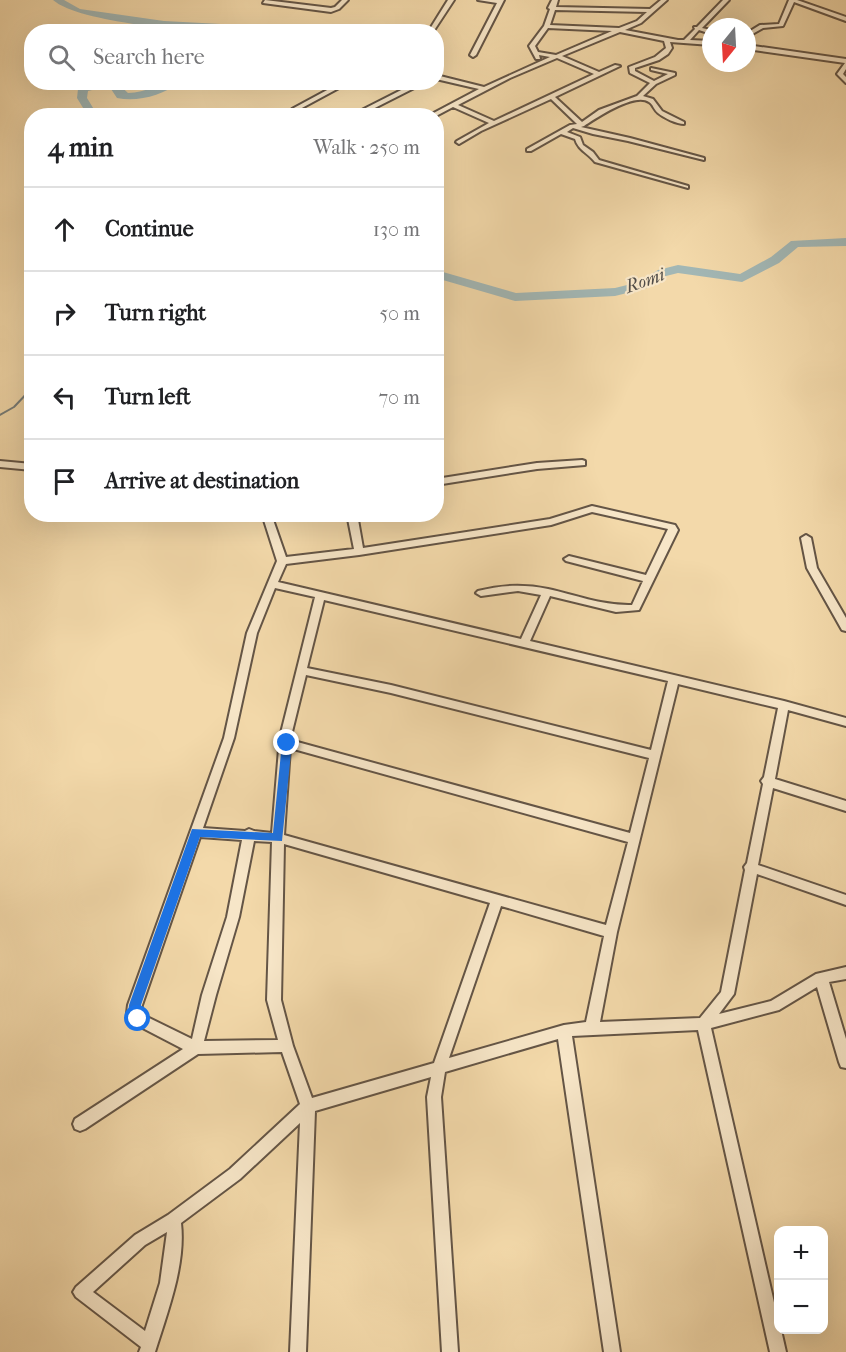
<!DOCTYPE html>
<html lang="en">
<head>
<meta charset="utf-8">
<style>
	:root { --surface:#fff; --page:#f2f2f2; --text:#202124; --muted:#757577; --line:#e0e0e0 }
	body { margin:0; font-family:"IM FELL French Canon",serif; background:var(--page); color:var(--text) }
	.controls { position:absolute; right:18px; bottom:18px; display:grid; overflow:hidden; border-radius:12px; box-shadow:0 6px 24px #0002 }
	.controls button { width:54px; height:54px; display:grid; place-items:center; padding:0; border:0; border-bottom:2px solid var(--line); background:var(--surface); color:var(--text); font:30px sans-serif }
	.compass { position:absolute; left:702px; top:18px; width:54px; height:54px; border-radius:50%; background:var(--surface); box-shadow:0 6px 24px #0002; rotate:198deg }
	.stop { position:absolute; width:18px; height:18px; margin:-14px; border:4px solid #1a73e8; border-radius:50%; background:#fff }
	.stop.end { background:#1a73e8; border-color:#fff; box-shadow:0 2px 6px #0008 }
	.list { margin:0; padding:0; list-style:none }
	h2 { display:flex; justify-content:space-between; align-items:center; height:78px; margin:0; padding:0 24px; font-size:26px }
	h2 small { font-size:20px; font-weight:400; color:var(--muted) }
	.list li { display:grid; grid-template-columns:39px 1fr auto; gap:18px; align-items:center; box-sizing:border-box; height:84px; padding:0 24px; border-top:2px solid var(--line) }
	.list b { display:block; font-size:22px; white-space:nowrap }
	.list em { font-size:20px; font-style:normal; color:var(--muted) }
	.icon { flex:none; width:33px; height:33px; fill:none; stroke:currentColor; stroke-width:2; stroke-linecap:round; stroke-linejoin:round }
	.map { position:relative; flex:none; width:846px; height:1352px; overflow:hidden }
	.search { position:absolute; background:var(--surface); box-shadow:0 6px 24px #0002; left:24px; top:24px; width:420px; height:66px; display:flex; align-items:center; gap:15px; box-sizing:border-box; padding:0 21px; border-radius:24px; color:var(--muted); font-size:22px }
	.panel { position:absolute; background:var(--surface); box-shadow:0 6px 24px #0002; left:24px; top:108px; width:420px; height:414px; border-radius:24px }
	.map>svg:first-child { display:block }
</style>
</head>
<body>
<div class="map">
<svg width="846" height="1352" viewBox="0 0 846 1352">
	<rect width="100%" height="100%" fill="#f3d9aa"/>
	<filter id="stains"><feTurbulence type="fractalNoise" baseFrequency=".00333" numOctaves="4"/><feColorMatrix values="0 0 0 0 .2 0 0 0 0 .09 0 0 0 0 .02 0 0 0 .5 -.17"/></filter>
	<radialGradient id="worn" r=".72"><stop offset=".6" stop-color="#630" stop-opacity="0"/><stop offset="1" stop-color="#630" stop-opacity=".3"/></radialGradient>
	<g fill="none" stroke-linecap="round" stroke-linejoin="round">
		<polyline stroke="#767e7b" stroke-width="2" points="0,415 14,407 32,388"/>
		<g fill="#a2b7b5" fill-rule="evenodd">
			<path d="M 53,0 L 64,0 L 80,9 L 164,21 L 221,24 L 233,32 C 196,32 79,23 53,0 Z"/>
			<path d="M 94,82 L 116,82 L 128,93 C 146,93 161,82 179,82 C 163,96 137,102 117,98 L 109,86 L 88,91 L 87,98 L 98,116 L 88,116 L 77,98 L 78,89 Z"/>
			<polygon points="846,238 846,246 798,247 779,263 742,282 678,273 666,276 647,288 615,296 515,301 436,278 436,270 516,293 615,288 639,282 658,270 678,265 740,274 771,257 791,241"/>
		</g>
		<g stroke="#645546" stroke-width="4">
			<g id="minor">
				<polygon points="265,0 331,8 335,7 342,0 348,0 339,9 331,12 263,3"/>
				<polygon points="448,0 454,0 433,32 428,32"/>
				<polygon points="478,0 504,0 476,55 473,57 470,55 497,3"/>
				<path d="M 552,0 L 558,0 L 556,7 L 650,9 L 661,0 L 667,0 L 641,23 L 625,30 L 678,40 L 684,40 L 695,29 L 694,27 L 697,27 L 723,0 L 729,0 L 702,28 L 711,30 L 711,34 L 699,30 L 690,40 L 711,41 L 711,45 L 670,42 L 672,48 L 668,54 L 659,60 L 635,68 L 635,71 L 654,81 L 668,74 L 651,70 L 651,68 L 675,73 L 675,75 L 656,84 L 643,96 L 653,99 L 662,111 L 684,122 L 684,124 C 677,124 664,118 658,113 C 654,110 653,104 649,102 C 635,92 596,118 584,126 L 581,127 L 630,138 L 704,158 L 704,160 L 628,141 L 593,134 L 573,128 L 567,132 L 580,137 L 583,145 L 593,152 L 599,160 L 688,186 L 688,188 L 595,162 C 588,153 578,150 575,139 L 561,134 L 531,151 L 527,151 L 527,149 L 570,125 L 577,124 L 551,99 L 481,131 L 459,144 L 456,142 L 457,141 L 489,123 L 453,107 L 436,116 L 428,116 L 479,89 L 436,79 L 436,75 L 484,87 L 550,57 L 539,55 L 540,59 L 536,59 L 529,46 L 544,26 L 550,9 L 548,8 ZM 555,10 L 647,12 L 637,21 L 619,28 L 550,25 ZM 548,28 L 612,31 L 556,55 L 538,52 L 535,46 ZM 620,32 L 664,41 L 666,48 L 655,57 L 629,67 L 630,73 L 650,83 L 637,96 L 599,110 L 582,122 L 555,97 L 620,66 L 615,65 L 599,72 L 562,56 ZM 557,58 L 594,74 L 494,121 L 458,105 L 510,78 Z"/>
				<polygon points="789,0 797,0 846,17 846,21 794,2 783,26 763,28 747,37 747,33 760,25 779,24"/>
				<polygon points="747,45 846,59 846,69 843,74 846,77 846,83 837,74 845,63 747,49"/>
				<polygon points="342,82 350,82 300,109 318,116 308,116 292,109"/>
				<polygon points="417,82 426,82 359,116 350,116"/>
				<polygon points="582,460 585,461 585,465 537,469 436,485 436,479 537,463"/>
				<polygon points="0,461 32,464 32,470 0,467"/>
				<path d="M 592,506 L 675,525 L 678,530 L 639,610 L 616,612 L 550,596 L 530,641 L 784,701 L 846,718 L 846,726 L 788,710 L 775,779 L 846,801 L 846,811 L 773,788 L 758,865 L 846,895 L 846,905 L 757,874 L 734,994 L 719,1014 L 771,1001 L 816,974 L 846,967 L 846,979 L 829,982 L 846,1039 L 846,1068 L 841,1067 L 839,1062 L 817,987 L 779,1010 L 711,1028 L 778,1320 L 778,1330 L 781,1330 L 786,1352 L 770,1352 L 698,1030 L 572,1036 L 620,1352 L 604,1352 L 558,1039 L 445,1072 L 441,1097 L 458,1352 L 442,1352 L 427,1097 L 431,1077 L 315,1111 L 306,1352 L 290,1352 L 300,1123 L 240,1179 L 181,1223 C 186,1265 167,1313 155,1352 L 139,1352 L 141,1347 L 76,1297 L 73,1292 L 76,1287 L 135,1235 L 168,1215 L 230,1169 L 300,1104 L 282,1052 L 198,1054 L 85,1129 L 80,1131 L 75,1129 L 73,1124 L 75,1119 L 183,1049 L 133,1023 L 127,1013 L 128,1005 L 224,738 L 247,633 L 277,561 L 262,514 L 271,514 L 286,557 L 354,549 L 347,514 L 357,514 L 363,548 L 550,519 ZM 592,512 L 668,529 L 646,575 L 569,556 L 564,559 L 566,561 L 643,581 L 632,605 C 603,606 576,595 548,589 C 524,584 501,585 478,591 L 476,593 L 481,596 L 518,591 L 541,595 L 521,639 L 278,582 L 286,564 L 359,555 L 551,525 ZM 275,588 L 315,597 L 280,737 L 272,833 L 254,831 L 249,829 L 245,831 L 203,828 L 234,738 L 257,633 ZM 324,600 L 668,681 L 651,750 L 391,685 L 307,668 ZM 306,675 L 391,693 L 649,758 L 630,833 L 290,740 ZM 678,684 L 778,708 L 764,777 L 761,781 L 763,784 L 747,863 L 744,867 L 745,870 L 721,992 L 700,1018 L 600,1022 L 617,932 ZM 290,748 L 628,842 L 606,925 L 284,835 ZM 200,837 L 242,840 L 227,917 L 202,995 L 192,1039 L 143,1015 L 141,1012 L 142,1005 ZM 254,841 L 272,842 L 267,1000 L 278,1040 L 204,1041 L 216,995 L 239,917 ZM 284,844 L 490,903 L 434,1063 L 312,1098 L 293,1046 L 281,1000 ZM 501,906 L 604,936 L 586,1022 L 564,1025 L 449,1058 ZM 167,1232 L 160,1283 L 145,1331 L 93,1292 L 145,1245 Z"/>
				<polygon points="806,535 811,538 817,568 846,618 846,631 842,630 807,568 801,538"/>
			</g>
		</g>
		<use href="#minor" fill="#f7e6c8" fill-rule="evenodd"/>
	</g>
	<polygon fill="#1a73e8" points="287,739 292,743 282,841 200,837 141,1005 141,1012 144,1019 138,1025 134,1023 128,1013 129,1005 192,829 273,833 282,743"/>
	<g text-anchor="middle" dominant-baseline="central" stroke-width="4.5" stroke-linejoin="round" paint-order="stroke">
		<g font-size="18" font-style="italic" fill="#504c48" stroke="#f7e6c8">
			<text transform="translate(645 281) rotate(-20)">Romi</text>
		</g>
	</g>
	<rect width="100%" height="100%" filter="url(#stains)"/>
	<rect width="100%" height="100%" fill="url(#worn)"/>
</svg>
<div class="controls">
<button>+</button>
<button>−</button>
</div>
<svg class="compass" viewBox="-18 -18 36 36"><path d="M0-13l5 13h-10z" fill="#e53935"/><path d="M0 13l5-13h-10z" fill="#757577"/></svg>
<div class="stop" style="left:138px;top:1019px"></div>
<div class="stop end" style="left:287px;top:743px"></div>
<div class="search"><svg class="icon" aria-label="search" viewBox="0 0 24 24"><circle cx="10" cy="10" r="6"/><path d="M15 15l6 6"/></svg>Search here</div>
<section class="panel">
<h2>4 min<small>Walk · 250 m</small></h2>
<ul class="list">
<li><svg class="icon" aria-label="ahead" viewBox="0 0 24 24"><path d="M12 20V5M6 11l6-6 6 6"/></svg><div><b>Continue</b></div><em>130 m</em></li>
<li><svg class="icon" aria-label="right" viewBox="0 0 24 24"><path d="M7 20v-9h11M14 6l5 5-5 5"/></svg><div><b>Turn right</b></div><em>50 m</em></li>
<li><svg class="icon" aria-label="left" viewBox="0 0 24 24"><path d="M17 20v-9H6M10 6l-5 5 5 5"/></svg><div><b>Turn left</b></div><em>70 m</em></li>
<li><svg class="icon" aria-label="arrive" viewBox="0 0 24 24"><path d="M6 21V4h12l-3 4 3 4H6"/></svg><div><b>Arrive at destination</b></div></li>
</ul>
</section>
</div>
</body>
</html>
